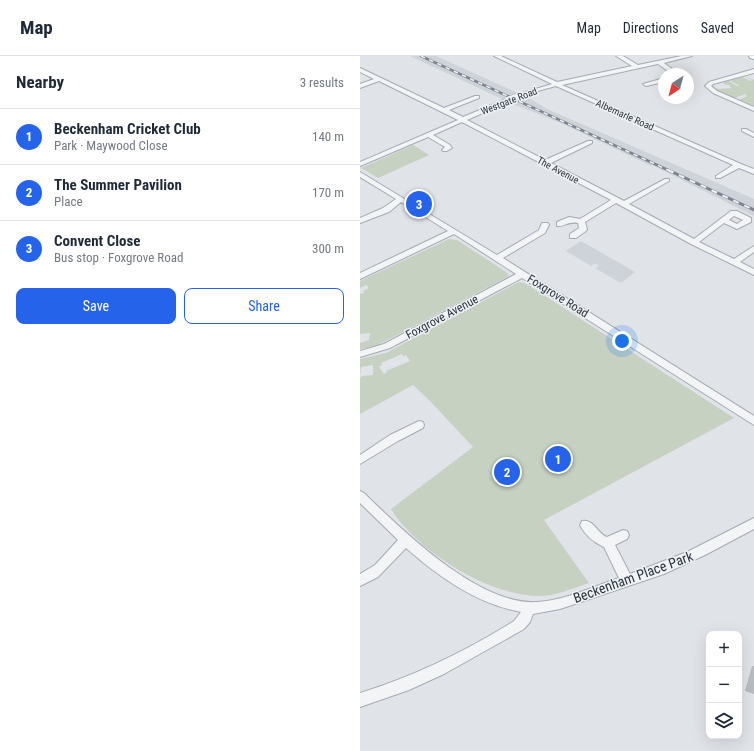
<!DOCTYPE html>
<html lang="en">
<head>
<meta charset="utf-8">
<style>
	:root { --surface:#fff; --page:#f6f6f7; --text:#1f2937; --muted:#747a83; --line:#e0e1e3; --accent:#2563eb }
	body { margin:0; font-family:"Roboto Condensed",sans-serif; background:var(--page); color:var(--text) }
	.controls { position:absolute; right:12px; bottom:12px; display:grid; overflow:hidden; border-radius:8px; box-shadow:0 4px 16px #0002 }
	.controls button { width:36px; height:36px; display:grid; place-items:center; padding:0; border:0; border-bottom:1px solid var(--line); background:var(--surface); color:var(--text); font:20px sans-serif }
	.compass { position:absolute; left:298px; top:12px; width:36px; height:36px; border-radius:50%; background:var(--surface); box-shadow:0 4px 16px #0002; rotate:216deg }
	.you { position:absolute; left:262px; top:285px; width:14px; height:14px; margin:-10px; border:3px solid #fff; border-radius:50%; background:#1a73e8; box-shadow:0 0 0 6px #1a73e833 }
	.badge { display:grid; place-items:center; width:26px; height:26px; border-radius:50%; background:var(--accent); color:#fff; font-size:13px; font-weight:700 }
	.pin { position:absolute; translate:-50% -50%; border:2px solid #fff; box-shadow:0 1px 4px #0006 }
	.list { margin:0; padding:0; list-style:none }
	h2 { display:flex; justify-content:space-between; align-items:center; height:52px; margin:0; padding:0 16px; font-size:17px }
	h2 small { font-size:13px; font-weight:400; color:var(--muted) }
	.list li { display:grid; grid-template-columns:26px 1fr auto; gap:12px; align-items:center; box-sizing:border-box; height:56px; padding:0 16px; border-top:1px solid var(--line) }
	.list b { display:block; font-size:15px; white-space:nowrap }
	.list p { margin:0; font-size:13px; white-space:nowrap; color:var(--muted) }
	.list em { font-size:13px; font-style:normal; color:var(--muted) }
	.actions { display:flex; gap:8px; padding:12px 16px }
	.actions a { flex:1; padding:9px 0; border:1px solid var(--accent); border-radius:8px; text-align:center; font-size:14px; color:var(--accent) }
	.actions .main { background:var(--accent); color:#fff }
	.icon { flex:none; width:22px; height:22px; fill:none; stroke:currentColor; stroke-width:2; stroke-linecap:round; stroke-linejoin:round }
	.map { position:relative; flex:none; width:394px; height:695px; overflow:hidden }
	header { display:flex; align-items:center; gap:24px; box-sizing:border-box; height:56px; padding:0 20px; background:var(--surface); border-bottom:1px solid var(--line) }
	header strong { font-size:19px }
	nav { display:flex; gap:22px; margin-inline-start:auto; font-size:14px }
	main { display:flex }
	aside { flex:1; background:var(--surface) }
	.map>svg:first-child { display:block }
</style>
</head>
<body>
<header>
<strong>Map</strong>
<nav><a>Map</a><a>Directions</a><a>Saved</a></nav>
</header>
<main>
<aside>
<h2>Nearby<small>3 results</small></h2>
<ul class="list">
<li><span class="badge">1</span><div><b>Beckenham Cricket Club</b><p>Park · Maywood Close</p></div><em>140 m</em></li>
<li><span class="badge">2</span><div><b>The Summer Pavilion</b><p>Place</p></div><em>170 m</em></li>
<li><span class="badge">3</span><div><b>Convent Close</b><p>Bus stop · Foxgrove Road</p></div><em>300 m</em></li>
</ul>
<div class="actions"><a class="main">Save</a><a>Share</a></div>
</aside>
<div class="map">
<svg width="394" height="695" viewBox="0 0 394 695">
	<rect width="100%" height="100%" fill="#e0e3e8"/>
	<g fill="#ced3d9">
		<polygon points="50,0 76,0 160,38 145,44 142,43"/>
		<polygon points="164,39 187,53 394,143 394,160 292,109 291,110 201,67 148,46"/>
		<polygon points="221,185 265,210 275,216 261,227 235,212 239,210 235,207 231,210 206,195"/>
	</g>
	<g fill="#c6d1c2" fill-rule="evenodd">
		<polygon points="381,20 390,25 392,24 384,20 394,24 394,50 379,44 387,40 385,38 375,42 355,34 351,31 355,28 353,30 358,33 371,32 369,29 365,29 363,25 367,24 377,30 380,30 369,24"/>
		<polygon points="53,89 69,99 18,122 1,112"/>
		<polygon points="89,183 97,184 146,216 149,220 16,290 0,293 0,287 9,284 10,277 0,278 0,238 4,237 3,235 9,232 6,229 0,232 0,225"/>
		<path d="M 159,226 L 165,227 L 374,362 L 184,464 L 229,527 C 213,532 196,540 179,540 C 129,540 57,495 31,453 L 113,391 L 70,345 L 53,329 L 0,358 L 0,322 L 2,320 L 13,319 L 13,309 L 1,311 L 0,320 L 0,303 L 26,297 ZM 42,298 L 43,300 L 46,299 L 50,305 L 26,315 L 27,316 L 24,318 L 19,311 L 22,309 L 21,307 Z"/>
	</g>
	<g fill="#b8bdc4">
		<polygon points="137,407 148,409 155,416 154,421 147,424 139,415 140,411"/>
		<polygon points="392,610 394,610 394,638 385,635"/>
	</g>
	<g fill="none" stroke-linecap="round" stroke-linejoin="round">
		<g stroke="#a6aab2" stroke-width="2">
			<g id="minor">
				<polygon points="134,0 141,0 197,26 272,10 256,0 263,0 278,9 321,0 332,0 304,7 319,18 312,18 298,8 202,29 381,108 394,113 394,118 379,112 360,122 356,122 356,120 373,109 196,30 159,40 159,38 192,28"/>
				<path d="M 0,12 L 84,52 L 115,40 L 119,40 L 119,42 L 89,54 L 103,61 L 146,43 L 150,43 L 150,45 L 107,64 L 185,104 L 228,85 L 232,85 L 232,87 L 191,107 L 264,145 L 305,123 L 309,123 L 309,125 L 269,148 L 334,183 L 371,155 L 377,155 L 391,162 L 391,166 L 377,173 L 364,167 L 339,186 L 374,203 L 394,190 L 394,196 L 380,206 L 394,213 L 394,219 L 331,188 L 256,147 L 225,166 L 227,173 L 226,175 L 216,182 L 210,182 L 210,178 L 219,172 L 218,167 C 208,165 205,171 197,170 L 197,166 L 209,161 L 220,163 L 251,144 L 102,66 L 73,79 L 90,89 L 92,92 L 87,95 L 83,95 L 82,94 L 85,91 L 68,81 L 0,110 L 0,106 L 98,64 L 19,25 L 0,32 L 0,28 L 14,23 L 0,16 ZM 374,160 L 383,164 L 377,168 L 369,164 Z"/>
				<polygon points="394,13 394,17 353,28 351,30 357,35 394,51 394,55 353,37 345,30 349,26"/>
				<polygon points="304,22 304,26 286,30 283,28"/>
				<polygon points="382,73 386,73 394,77 394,81 382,75"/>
				<polygon points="0,116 137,199 179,174 182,167 188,167 189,169 185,177 143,202 394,360 394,369 162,222 30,292 0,301 0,295 24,288 156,218 94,178 0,223 0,217 88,175 41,146 29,156 0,167 0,162 23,152 36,143 0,121"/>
				<polygon points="59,365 63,366 64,369 63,372 38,385 0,408 0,399 30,379"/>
				<path d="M 0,435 L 4,437 C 43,475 119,550 178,546 C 205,544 233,531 259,522 L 244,491 C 233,486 225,479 220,469 L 222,465 C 233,462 238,478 247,481 L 263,474 L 267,475 L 269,479 L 267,483 L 255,489 L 270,518 L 327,496 L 394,462 L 394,473 L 345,499 L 304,518 L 200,553 L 173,558 L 170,566 L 164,573 L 84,618 L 49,634 L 0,651 L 0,637 C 51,621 100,598 146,570 L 154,565 L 161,556 C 117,548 79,521 46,492 L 18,521 L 0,530 L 0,518 L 15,509 L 38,484 L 0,447 Z"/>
			</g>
		</g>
		<g stroke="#a0a8b2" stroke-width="2">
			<polygon id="primary" points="389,0 394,0 394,3 390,2"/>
		</g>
		<use href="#minor" fill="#f2f4f6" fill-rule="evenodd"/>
		<use href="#primary" fill="#fff" fill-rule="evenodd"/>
		<g stroke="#7b8490" stroke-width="2.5">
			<polyline id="rail-far1" points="61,0 310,115"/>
		</g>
		<g stroke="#7b8490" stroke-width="3">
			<polyline id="rail" points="308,114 394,154"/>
		</g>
		<use href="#rail-far1" stroke="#eff2f5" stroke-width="1.5" stroke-dasharray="4.5" stroke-linecap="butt"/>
		<use href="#rail" stroke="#eff2f5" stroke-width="2" stroke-dasharray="6" stroke-linecap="butt"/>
		<g stroke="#a6aab2" stroke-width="7" stroke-linecap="butt">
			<polyline id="minor-bridge" points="148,44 161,39"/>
		</g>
		<use href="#minor-bridge" stroke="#f2f4f6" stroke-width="6"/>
	</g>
	<g text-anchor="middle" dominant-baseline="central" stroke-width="3" stroke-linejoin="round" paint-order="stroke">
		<g font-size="10" fill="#2a323e" stroke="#eff2f5">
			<text transform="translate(149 45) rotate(-21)">Westgate Road</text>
			<text transform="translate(265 59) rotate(24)">Albemarle Road</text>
			<text transform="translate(198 114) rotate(28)">The Avenue</text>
		</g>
		<g font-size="12" fill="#2a323e" stroke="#eff2f5">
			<text transform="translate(198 240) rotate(32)">Foxgrove Road</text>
			<text transform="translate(82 261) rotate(-28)">Foxgrove Avenue</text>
		</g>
		<g font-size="14" fill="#2a323e" stroke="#eff2f5">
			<text transform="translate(273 521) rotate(-20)">Beckenham Place Park</text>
		</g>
	</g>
</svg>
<div class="controls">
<button>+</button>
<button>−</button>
<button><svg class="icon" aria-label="layers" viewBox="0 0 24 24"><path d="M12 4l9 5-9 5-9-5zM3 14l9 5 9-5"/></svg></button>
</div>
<svg class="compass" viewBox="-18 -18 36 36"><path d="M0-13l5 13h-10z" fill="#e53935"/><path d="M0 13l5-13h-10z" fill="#747a83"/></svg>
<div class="you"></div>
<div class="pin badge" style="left:198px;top:403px">1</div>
<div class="pin badge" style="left:147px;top:416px">2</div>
<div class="pin badge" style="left:59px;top:148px">3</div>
</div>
</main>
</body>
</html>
